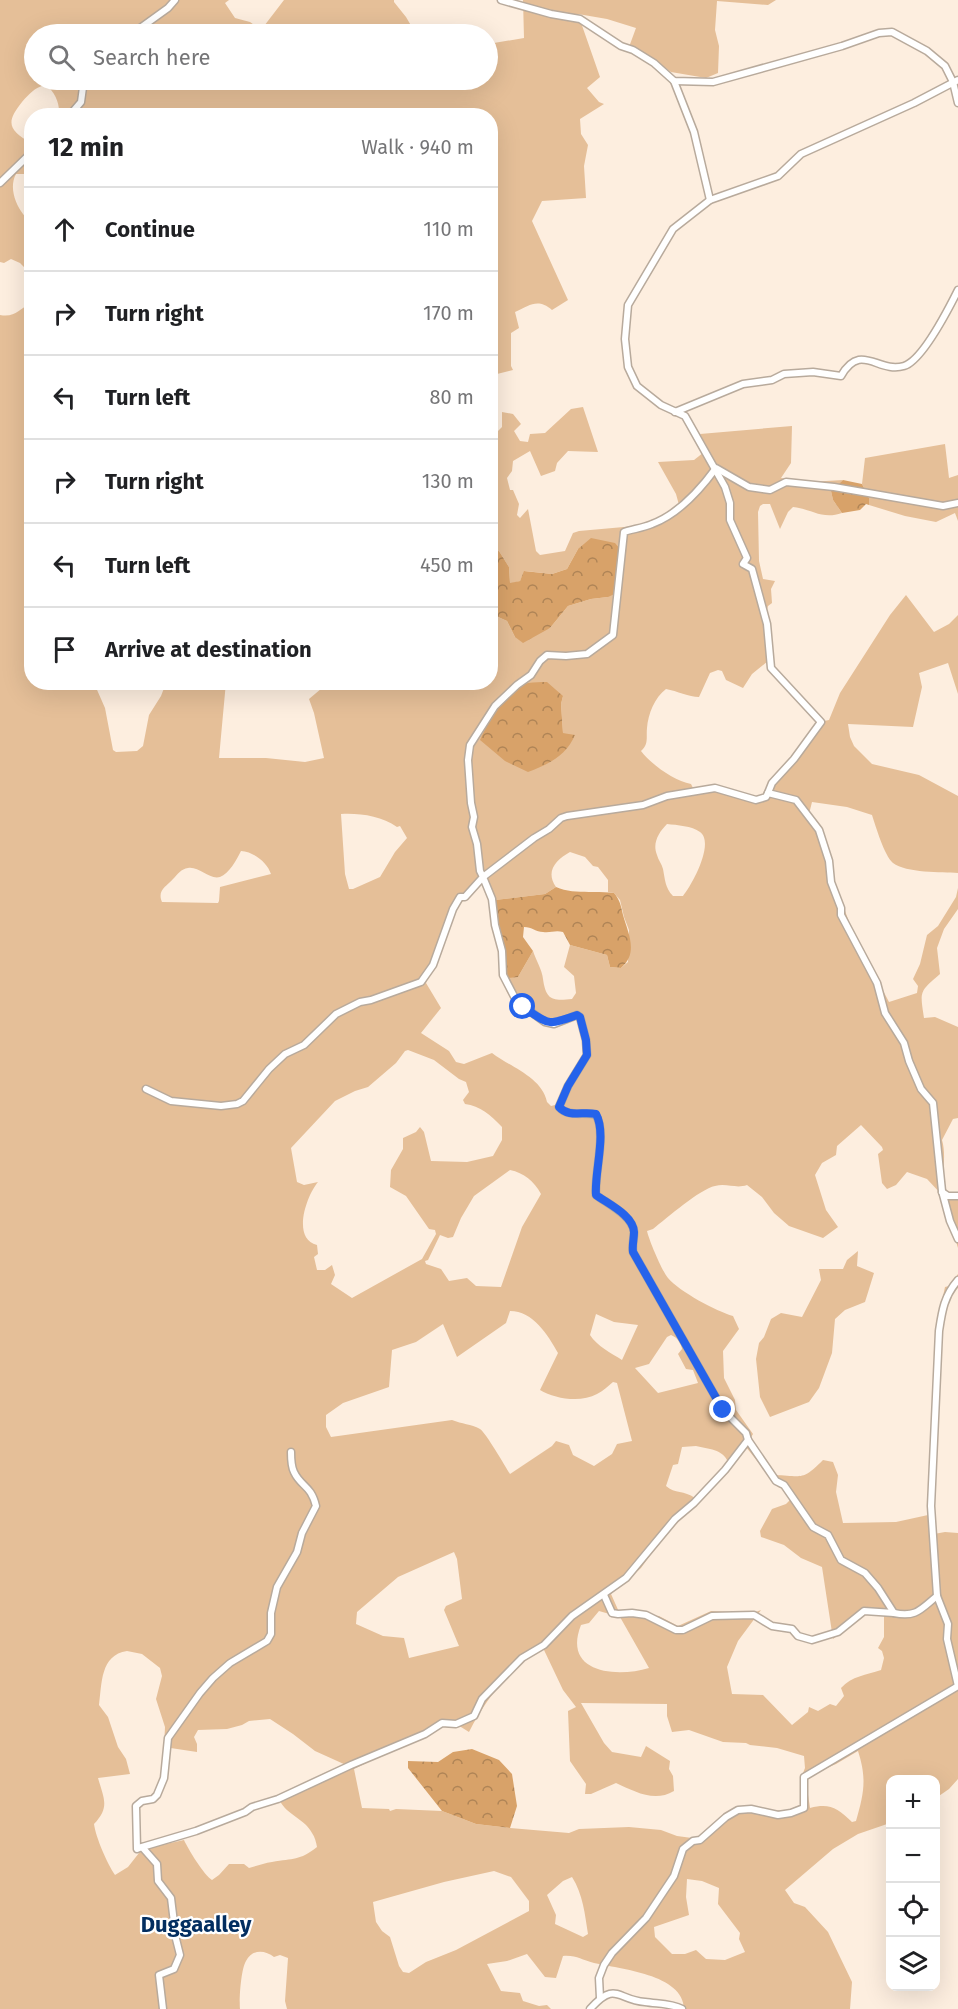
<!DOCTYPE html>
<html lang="en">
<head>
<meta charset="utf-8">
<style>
	:root { --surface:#fff; --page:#f6f6f6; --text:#202124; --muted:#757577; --line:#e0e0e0 }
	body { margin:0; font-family:"Fira Sans",sans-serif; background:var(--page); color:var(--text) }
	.controls { position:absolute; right:18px; bottom:18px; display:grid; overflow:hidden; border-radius:12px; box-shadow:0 6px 24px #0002 }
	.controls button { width:54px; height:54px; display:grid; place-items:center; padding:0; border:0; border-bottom:2px solid var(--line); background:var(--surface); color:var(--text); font:30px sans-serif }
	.stop { position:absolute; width:18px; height:18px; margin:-14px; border:4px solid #2563eb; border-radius:50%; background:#fff }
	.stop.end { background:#2563eb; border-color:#fff; box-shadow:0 2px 6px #0008 }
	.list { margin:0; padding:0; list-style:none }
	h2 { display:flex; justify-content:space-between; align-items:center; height:78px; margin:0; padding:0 24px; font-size:26px }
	h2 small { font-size:20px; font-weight:400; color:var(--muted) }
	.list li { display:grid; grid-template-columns:39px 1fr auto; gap:18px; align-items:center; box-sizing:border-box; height:84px; padding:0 24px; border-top:2px solid var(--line) }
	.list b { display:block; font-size:22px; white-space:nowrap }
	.list em { font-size:20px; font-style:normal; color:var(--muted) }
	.icon { flex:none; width:33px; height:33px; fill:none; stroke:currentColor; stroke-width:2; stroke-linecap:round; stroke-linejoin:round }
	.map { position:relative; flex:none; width:958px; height:2009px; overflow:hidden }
	.search { position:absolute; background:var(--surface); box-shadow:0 6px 24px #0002; left:24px; top:24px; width:474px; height:66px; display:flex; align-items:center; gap:15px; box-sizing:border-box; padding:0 21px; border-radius:33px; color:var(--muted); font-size:22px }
	.panel { position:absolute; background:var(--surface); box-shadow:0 6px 24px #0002; left:24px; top:108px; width:474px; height:582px; border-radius:24px }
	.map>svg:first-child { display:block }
</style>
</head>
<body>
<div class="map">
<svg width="958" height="2009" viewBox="0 0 958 2009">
	<defs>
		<pattern id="forest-crowns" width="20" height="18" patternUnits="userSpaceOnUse" patternTransform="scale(1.5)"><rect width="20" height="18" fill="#d8a269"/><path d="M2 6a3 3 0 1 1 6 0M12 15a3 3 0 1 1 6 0" fill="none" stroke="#af8456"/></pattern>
	</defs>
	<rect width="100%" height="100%" fill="#fdeedf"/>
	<g fill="#e5bf98" fill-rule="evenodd">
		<path d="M 0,0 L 229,0 L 225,3 L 235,18 L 250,22 L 261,30 L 284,0 L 394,0 L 394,2 L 406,17 L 416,34 L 34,34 L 34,80 L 488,80 L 488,44 L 524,38 L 523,0 L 776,0 L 768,5 L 717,1 L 715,30 L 719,46 L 718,73 L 706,78 L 671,72 L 652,58 L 629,47 L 636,28 L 607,19 L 578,14 L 600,77 L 587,88 L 599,102 L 604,104 L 580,119 L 581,134 L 588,145 L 584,166 L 586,198 L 542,201 L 532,221 L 568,300 L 552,310 C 538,298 530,305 515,312 L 519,328 L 511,333 L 511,366 L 513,370 L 497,374 L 491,380 L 490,116 L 59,115 C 60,104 55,91 45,85 C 34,88 29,94 22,102 C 5,123 9,130 31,143 L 31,181 L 24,174 L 16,174 C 9,187 15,203 23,214 C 26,218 30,222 31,226 C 34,236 31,262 31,274 L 20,263 L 11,259 L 4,263 L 0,262 Z"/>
		<path d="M 31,303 L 32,682 L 94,683 L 105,708 L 113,750 L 116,752 L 137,751 L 143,746 L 149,715 L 161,696 L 166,683 L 226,682 L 219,758 L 266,758 L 305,762 L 324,758 L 314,713 L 309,699 L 328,683 L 490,682 L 491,605 L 496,616 L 507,621 L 515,637 L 550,628 L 568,606 L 591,599 L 608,597 L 578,549 L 567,569 L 552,574 L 525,571 L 520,581 L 510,584 L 509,567 L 499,551 L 490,552 L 491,435 L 498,431 L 502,427 L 502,412 L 513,414 L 521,424 L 514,431 L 520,441 L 528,442 L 530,434 L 545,433 L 571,409 L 583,407 L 598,452 L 568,451 L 557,463 L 555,471 L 541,476 L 530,451 L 513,461 L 512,471 L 507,478 L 510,490 L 513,490 L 519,504 L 517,515 L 520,518 L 528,509 L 536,551 L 540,555 L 565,551 L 573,533 L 579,531 L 635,526 L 660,517 L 679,505 L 676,494 L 658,462 L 694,460 L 708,449 L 700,434 L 792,426 L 791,463 L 781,478 L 809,482 L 843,480 L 831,491 L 833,500 L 842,513 C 822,520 812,509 793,507 L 788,512 L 780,529 L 770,504 L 763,504 L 760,506 L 758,512 L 759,561 L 763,579 L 775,581 L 771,589 L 772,603 L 768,606 L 766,613 L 774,668 L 824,721 L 829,720 L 840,693 L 890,615 L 906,595 L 934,632 L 949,624 L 958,615 L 958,694 L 948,663 L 919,673 L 922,687 L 913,727 L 848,724 L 850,737 L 854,746 L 872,764 L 919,775 L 958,796 L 958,873 C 942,872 906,873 893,863 C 884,855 876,827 872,815 L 847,807 L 812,802 L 809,814 L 815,820 L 832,876 L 854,935 L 889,1002 L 917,993 L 918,986 L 913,979 L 920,964 L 927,935 L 938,926 L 956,897 L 958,888 L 958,909 L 944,929 L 937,948 L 940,974 C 919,992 920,991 924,1018 L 935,1017 L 958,1027 L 958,1118 L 953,1119 L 942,1140 C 947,1157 941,1174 944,1191 L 951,1196 L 958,1196 L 958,1248 L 942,1195 L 927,1179 L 907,1172 L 896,1185 L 887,1189 L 882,1183 L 878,1154 L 883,1150 L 882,1147 L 861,1125 L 837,1146 L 836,1155 L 822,1163 L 815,1175 L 826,1210 L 838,1227 L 823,1238 L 789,1226 L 774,1213 L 762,1197 L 747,1185 C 736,1189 727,1183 715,1186 C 700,1189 667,1218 653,1229 L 647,1231 C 649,1240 662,1271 668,1278 C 680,1292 716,1311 733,1316 L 739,1329 L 723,1351 L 724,1378 L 735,1400 L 736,1410 L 753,1434 L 750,1439 L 774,1475 C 803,1476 802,1481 823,1460 L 833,1462 L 838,1475 L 836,1492 L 843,1523 L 896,1522 L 928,1515 L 930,1447 L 938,1319 L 945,1287 L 949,1286 L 958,1274 L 958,1288 L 951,1294 L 944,1312 L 935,1448 L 934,1534 L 945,1532 L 958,1533 L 958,1779 L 949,1789 L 936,1798 L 936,1780 L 890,1780 L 890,1823 L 858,1834 L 833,1849 L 785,1890 L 794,1903 L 805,1907 L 828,1932 L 852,1982 L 850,2009 L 684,2009 C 684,1974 619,1969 594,1963 C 581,1960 577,1955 563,1956 L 556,1978 L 545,1977 L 527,1954 L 507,1961 L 487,1964 L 501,1991 L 520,1993 L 523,2001 L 539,2006 L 547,2005 L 551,2009 L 287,2009 L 285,2001 L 288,1958 L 280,1955 L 274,1957 C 265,1950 252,1949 246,1961 C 241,1969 239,1999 240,2009 L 0,2009 L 0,315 C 15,318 19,309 31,303 ZM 768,661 L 818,720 L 818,724 L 762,796 L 754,797 L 717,785 L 693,788 L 691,784 C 674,781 651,764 641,751 C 649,744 646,737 647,728 C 648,714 655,697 666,689 C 677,691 689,697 699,697 L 710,673 L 718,670 L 722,671 L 726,680 L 743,688 L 752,674 ZM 563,696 L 561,704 L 563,733 L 575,735 L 488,721 ZM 341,814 C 360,813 381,816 397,827 L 400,826 L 407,838 L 395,852 L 380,877 L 353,889 L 349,889 L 345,874 ZM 667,824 C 677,825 692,826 700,832 C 715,843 692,885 683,896 L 673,896 C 665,888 665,879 663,869 C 662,864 658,860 657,855 C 652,843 659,832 667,824 ZM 241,851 C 254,852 267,862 271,874 L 220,887 L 219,901 L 218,903 L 162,902 C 157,890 166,887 173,879 C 178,874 181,869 188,868 C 199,866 209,880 220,877 C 229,874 237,859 241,851 ZM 570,852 L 585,857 L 593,866 L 598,867 L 608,880 L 608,892 L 614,893 L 620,900 L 624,917 L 629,930 L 628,962 L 621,968 L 610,967 L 607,955 L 570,945 L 564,967 L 574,976 L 576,993 L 572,999 C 552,1001 546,1000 543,979 C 542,970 536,960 533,951 L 518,977 L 495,900 L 545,894 L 556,887 C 545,871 556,860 570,852 ZM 483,881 L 493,913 L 502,977 L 507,992 L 515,1005 L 544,1024 L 551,1026 L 579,1019 L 586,1055 L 559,1104 L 551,1106 L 547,1102 C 542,1077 510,1067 492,1053 L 464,1064 L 456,1062 L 449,1051 L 421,1033 L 441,1008 L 426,983 L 459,905 ZM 408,1050 L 434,1060 L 459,1079 L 466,1082 L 469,1092 L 463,1100 L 465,1104 C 480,1106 491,1115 502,1127 L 502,1140 L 493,1156 L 467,1162 L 431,1161 L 424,1132 L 420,1127 L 416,1132 L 403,1138 L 403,1149 L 391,1170 L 390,1187 L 406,1196 L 429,1229 L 435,1230 L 436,1234 L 422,1259 L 352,1298 L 331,1284 L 335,1275 L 332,1265 L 325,1270 L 317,1270 L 314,1257 L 318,1254 L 317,1245 C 291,1238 307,1195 318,1182 L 304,1185 L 297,1182 L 291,1148 L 335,1101 L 355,1091 L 368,1087 L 396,1063 L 405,1051 ZM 510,1170 C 524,1173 534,1181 541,1194 L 522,1227 L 501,1287 L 476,1286 L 467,1278 L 449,1281 L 441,1269 L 426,1264 L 425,1261 L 428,1260 L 440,1235 L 448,1238 L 453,1237 L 461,1218 L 474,1196 ZM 510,1311 C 533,1311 548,1335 558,1353 L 540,1390 C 555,1399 581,1403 597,1394 C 603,1391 608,1386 613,1382 L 617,1383 L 632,1441 L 617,1444 L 612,1454 L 594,1466 L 573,1455 L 569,1445 L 556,1441 L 552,1446 L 510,1474 C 505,1466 486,1433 480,1429 C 471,1424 462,1424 452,1420 L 331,1437 L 326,1427 L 326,1415 L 343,1403 L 389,1387 L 392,1350 L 416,1342 L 443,1324 L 457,1357 L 506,1323 ZM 596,1314 L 614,1322 L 638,1325 L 622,1360 C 611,1353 597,1346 590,1335 ZM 671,1335 C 678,1338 681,1342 682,1349 L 678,1354 L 686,1369 L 693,1370 L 698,1383 L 658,1393 L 635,1368 L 649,1364 L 667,1337 ZM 696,1446 C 708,1449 723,1449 728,1462 L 695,1498 C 684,1490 675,1494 666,1486 L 673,1465 L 678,1464 L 682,1447 ZM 746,1447 L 778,1487 L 785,1490 L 790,1500 L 786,1504 L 772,1509 L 760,1531 L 761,1537 L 784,1545 L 801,1558 L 822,1567 L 833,1639 L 856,1620 L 871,1612 L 884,1616 L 884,1637 L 878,1648 L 882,1651 L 884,1658 L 881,1670 C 866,1675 852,1676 841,1688 L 844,1696 L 836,1706 L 830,1704 L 818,1711 L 809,1707 L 808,1712 L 792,1725 L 763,1695 L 732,1694 L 727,1667 L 738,1641 L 761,1610 L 753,1613 L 711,1611 L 678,1626 L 659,1616 L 619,1612 L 611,1594 L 641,1568 L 661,1540 L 733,1465 ZM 454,1552 L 457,1559 L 462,1599 L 446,1606 L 444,1610 L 459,1646 L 409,1658 L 404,1638 L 383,1636 L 356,1624 L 357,1612 L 398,1577 ZM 599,1611 L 620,1617 L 649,1668 C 616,1678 562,1673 581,1625 L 589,1623 ZM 541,1648 L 544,1650 L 563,1690 L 576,1707 L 568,1711 L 570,1761 L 586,1784 L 585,1794 L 591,1794 L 616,1783 C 634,1791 654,1803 674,1791 L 673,1776 L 669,1769 L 670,1761 L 646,1746 L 641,1757 L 612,1752 L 604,1743 L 581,1703 L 667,1704 L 667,1716 L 672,1732 L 689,1730 L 723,1742 L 746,1743 L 750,1745 L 777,1748 L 804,1756 L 805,1768 L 801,1778 L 802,1804 L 788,1810 L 773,1811 L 753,1807 L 742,1806 L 730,1810 L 701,1836 L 692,1838 L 677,1836 L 661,1830 L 629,1827 L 579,1829 L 569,1833 L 510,1828 L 476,1824 L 442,1811 L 396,1809 L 390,1811 L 389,1809 L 362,1808 L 354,1769 L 440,1727 L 461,1727 L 469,1732 C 486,1698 510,1669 541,1648 ZM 127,1651 L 142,1654 L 160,1668 L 162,1676 L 156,1699 L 165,1727 L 164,1747 L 197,1752 L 197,1744 L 194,1737 L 198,1730 L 227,1729 L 242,1725 L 249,1721 L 270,1719 L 293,1734 L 315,1751 L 346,1765 L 279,1796 L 269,1799 L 269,1803 L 280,1801 C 287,1815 305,1819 312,1833 C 315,1837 316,1842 317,1847 C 299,1861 294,1858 272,1862 C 264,1863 257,1866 249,1868 L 244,1864 L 229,1864 L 219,1875 L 212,1880 C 204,1875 188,1849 184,1840 L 148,1848 L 139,1853 L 128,1867 L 115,1875 C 107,1863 96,1838 94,1824 C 110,1807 104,1799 98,1778 L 130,1774 L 126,1759 L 118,1747 L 108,1717 L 99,1705 C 102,1684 100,1655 127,1651 ZM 858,1751 C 867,1779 864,1793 856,1821 L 852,1822 C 837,1808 830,1803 810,1808 L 806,1781 L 817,1772 L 836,1764 ZM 494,1871 L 511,1877 L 529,1901 L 529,1911 L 456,1950 L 426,1962 L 409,1973 L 403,1972 L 399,1966 L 390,1937 L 382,1931 L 376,1922 L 373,1902 L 444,1882 ZM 572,1877 C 583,1894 585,1915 588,1934 L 583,1937 L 555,1924 L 556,1915 L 547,1895 L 563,1881 ZM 687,1879 L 702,1881 L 719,1888 L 718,1904 L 740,1933 L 739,1939 L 745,1952 L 725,1960 L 706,1959 L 696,1950 L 685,1954 L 672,1954 L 655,1937 L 654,1927 L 689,1915 L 686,1897 Z"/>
		<polygon points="945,444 949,478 958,475 958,521 955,513 936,522 905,516 869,505 869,498 862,484 865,458"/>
		<polygon points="858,1251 857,1266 874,1273 865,1302 845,1310 835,1319 832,1353 819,1388 809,1402 770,1417 760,1397 756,1359 759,1343 764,1337 771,1319 781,1313 802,1317 821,1280 819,1269 843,1269 847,1260"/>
	</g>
	<g fill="url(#forest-crowns)">
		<polygon points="843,480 862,484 869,498 869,505 866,504 860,510 842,513 833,500 831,491"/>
		<polygon points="591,538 615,543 625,555 619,592 608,597 591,599 568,606 550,628 523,643 515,637 507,621 496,616 491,605 490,552 499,551 509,567 510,583 520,581 524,571 552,574 567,569 578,549"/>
		<path d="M 547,682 L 563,696 L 561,704 L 563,733 L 575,735 C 566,756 549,764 528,772 L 505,761 L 480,740 C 489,720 504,689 528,683 C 534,682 541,682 547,682 Z"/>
		<path d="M 556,887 C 574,895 595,890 614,893 C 620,900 621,906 623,915 C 628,933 639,953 621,968 L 610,967 L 607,955 L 570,945 L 563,932 C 555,930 551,933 543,932 C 536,932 532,927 524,927 L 523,937 L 533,951 L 518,977 L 508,978 L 497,927 L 495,900 L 545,894 Z"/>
		<polygon points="472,1749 499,1760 512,1774 517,1806 510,1828 476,1824 442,1811 408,1768 408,1761 438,1762 453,1752"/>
	</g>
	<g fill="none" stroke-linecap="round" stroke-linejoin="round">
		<g stroke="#b8aa9c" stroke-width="9">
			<g id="minor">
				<polyline points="501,0 551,14 580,19 621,46 633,50 654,63 674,81 713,82 842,46 879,33 892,32 927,51 945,66 953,82 958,103"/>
				<polyline points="132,34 168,8 175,0"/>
				<polyline points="958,80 914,103 801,154 778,176 710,200 673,229 628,305 625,339 628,367 637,386 661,405 685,416 725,487 730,503 730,520 747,558 743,564 752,569 767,624 771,668 821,722 794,759 772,783 768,793 796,800 819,830 829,861 831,882 841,908 841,915 877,983 885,1013 904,1043 909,1061 921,1089 933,1103 942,1191 950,1221 958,1239"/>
				<polyline points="674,81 694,132 710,200"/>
				<polyline points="69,116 81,102 84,80"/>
				<polyline points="0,183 32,152"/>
				<path d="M 675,412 L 743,384 L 772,380 L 784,374 L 813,372 L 841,376 C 861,341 878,374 904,366 C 923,360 949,308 958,290"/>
				<path d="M 768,793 L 766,797 L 756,800 L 715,788 L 667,796 L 643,805 L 567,816 L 561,818 L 549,829 L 534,838 L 483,877 L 492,899 L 495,925 L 502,951 L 503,975 L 517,1002 L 545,1022 L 554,1024 L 577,1015 L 580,1017 L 586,1040 L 587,1055 L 568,1086 L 559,1107 C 569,1118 583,1111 596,1115 C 607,1133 594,1173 596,1195 C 608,1204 633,1216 634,1232 C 634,1239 632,1245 633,1252 L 723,1410 L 746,1433 L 748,1440 L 776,1481 L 784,1485 L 813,1527 L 828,1535 L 841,1560 L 865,1573 L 878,1588 L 894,1613 C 916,1618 921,1609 937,1596"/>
				<path d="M 146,1089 L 171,1101 L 221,1106 L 237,1104 L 243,1101 L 269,1069 L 285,1054 L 304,1045 L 336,1014 L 360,1002 L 371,1000 L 421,982 L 433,965 L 453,909 L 460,897 L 465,897 L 483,877 L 480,871 L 477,844 L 472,827 L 474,817 L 471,803 L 468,760 L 470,745 L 495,706 L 517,685 L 531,675 L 540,661 L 547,655 L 566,656 L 587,654 L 613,635 L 624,532 C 633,529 643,528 652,524 C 679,514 700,490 716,468 L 749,487 L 770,490 L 786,482 L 834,487 L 943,506 L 958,503"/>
				<polyline points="942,1192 948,1196 958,1196"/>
				<path d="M 958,1280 C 944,1296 942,1311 939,1331 L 931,1506 L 937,1596 L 948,1624 L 947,1639 L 958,1686"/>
				<polyline points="604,1595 612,1613 618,1614 632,1613 646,1615 676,1630 683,1630 712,1616 754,1615 772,1626 792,1629 798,1636 812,1640 838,1632 864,1611 894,1613"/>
				<polyline points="142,1847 196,1831 245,1812 252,1807 278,1799 351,1765 425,1734 442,1723 456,1724 474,1716 482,1699 522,1658 544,1645 572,1616 626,1578 675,1519 694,1503 725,1470 748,1440"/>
				<polyline points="600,1998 599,1978 604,1965 612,1953 646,1918 674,1876 683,1849 693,1841 700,1840 726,1817 738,1810 751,1809 778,1815 791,1813 804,1808 804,1777 958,1686"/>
				<path d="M 163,2009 L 159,1975 L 174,1969 L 180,1955 L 176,1939 L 171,1898 L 158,1881 L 157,1864 L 142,1847 L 137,1849 L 136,1806 L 142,1801 L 153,1799 L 157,1795 L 164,1778 L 168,1738 L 200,1693 L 213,1678 L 230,1663 L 267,1641 L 271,1634 L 271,1613 L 277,1587 L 297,1552 L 302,1533 L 316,1506 C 311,1485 301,1487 294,1472 C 291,1466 291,1458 291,1452"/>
				<path d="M 590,2009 C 616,1980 617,2000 645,2002 C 658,2004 671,2003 682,2009"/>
			</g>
		</g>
		<use href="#minor" stroke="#fff" stroke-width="6"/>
	</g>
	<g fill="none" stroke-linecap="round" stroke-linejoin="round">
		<path stroke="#2563eb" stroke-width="8" d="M 523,1007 C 550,1025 546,1026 577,1015 L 580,1017 L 586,1040 L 587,1055 L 568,1086 L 559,1107 C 569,1118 583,1111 596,1114 C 607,1134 594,1173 596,1195 C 608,1204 633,1215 634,1232 C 634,1239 632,1245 633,1252 L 723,1410"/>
	</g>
	<g text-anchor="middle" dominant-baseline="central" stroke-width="4.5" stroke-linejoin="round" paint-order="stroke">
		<g font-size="22" font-weight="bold" fill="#032e60" stroke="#fff">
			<text x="196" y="1924">Duggaalley</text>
		</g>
	</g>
</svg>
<div class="controls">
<button>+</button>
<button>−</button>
<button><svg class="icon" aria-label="locate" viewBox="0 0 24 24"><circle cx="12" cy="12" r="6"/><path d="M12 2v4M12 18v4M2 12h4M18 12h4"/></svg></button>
<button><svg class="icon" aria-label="layers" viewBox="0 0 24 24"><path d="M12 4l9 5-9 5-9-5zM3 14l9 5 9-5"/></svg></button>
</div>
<div class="stop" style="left:523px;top:1007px"></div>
<div class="stop end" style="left:723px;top:1410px"></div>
<div class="search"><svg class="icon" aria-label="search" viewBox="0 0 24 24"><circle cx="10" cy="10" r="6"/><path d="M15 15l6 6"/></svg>Search here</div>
<section class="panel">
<h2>12 min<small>Walk · 940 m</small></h2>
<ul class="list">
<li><svg class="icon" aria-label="ahead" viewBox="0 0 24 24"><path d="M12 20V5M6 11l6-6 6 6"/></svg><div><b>Continue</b></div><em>110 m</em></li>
<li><svg class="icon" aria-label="right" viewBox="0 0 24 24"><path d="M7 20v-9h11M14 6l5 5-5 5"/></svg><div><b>Turn right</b></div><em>170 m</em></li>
<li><svg class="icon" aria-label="left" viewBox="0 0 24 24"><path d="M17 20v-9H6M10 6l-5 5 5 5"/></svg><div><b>Turn left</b></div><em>80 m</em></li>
<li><svg class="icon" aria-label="right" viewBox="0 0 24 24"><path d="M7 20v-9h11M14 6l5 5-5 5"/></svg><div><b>Turn right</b></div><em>130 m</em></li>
<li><svg class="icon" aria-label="left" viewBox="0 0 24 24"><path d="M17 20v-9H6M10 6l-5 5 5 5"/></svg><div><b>Turn left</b></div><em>450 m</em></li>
<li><svg class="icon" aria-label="arrive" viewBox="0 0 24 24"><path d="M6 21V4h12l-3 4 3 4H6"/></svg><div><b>Arrive at destination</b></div></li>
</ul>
</section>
</div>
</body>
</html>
